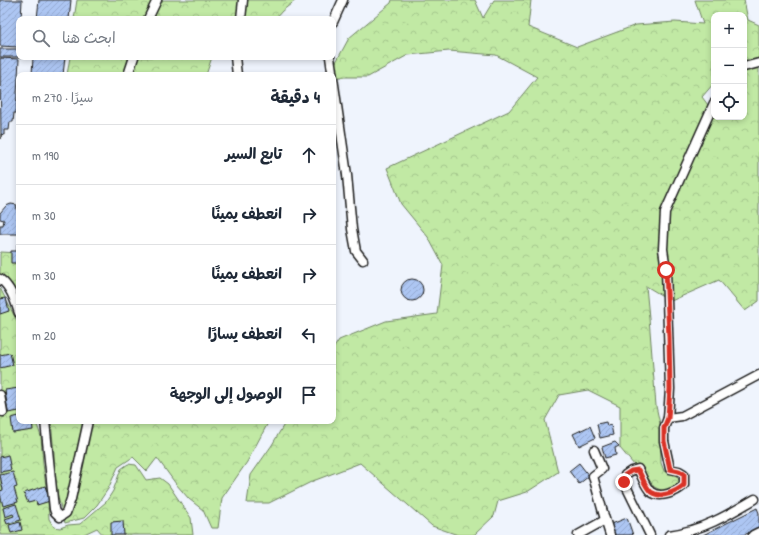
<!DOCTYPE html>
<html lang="ar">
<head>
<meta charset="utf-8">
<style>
	:root { --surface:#fff; --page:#f2f2f3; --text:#1f2937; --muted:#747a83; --line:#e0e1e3 }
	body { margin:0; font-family:"Patrick Hand","Playpen Sans Arabic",sans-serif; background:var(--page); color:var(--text); direction:rtl }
	.controls { position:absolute; right:12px; top:12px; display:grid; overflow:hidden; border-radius:8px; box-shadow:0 2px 6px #0003 }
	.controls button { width:36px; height:36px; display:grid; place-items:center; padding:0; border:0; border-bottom:1px solid var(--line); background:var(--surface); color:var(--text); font:20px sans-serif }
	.stop { position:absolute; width:12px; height:12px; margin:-9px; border:3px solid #d93025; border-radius:50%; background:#fff }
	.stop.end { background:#d93025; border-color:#fff; box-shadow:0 1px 4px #0008 }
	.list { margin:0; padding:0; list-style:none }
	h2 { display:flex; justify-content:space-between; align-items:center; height:52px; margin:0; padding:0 16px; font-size:17px }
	h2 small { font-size:13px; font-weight:400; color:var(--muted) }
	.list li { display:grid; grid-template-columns:26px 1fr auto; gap:12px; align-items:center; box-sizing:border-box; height:60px; padding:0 16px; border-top:1px solid var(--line) }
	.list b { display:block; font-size:15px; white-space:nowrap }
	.list em { font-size:13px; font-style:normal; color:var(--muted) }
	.icon { flex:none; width:22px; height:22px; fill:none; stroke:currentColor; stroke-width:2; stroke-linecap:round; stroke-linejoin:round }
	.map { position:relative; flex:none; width:759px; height:535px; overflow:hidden; direction:ltr }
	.search { position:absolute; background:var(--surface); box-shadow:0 2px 6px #0003; left:16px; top:16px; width:320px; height:44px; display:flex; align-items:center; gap:10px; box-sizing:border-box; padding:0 14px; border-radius:8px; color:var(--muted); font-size:15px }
	.panel { position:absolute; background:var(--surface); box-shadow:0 2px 6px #0003; left:16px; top:72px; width:320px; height:352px; border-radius:8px; direction:rtl }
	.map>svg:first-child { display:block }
</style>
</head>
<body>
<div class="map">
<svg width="759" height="535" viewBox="0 0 759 535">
	<defs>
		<pattern id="forest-crowns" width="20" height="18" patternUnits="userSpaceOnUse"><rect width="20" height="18" fill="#c1e9a4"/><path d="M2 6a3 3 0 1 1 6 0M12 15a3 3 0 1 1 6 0" fill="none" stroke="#a5c78d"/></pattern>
		<pattern id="building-hatch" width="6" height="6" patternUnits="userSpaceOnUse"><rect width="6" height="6" fill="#adc6f3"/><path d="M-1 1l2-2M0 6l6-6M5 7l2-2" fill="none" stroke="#94aad0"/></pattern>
	</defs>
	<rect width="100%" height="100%" fill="#eff4fd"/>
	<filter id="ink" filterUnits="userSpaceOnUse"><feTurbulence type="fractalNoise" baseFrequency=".025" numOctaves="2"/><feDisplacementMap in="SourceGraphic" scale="8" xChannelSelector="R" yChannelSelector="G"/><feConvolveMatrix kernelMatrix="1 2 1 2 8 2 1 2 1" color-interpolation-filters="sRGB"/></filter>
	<g filter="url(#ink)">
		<g fill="url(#forest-crowns)" stroke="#6e8260">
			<polygon points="77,0 296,0 282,11 275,19 74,19"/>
			<polygon points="392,0 475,0 483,18 494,0 531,0 528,27 577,47 636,25 675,22 703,24 695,0 744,0 748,20 759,25 759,59 744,60 744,15 714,15 714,83 702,97 711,109 714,106 714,117 744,117 744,71 759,68 759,301 745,311 719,280 671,301 646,286 649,318 656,406 660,424 661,463 664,471 676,475 681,483 671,490 663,491 654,487 641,468 634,465 620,448 620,406 588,390 559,395 545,420 558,472 527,492 498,501 494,516 474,535 458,535 432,526 360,463 313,481 269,503 247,503 251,475 272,445 286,421 333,421 333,349 339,340 386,321 437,314 443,265 428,237 401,204 387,168 509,111 537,77 496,55 449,51 408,55 368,77 333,77 329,75 349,38 391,3"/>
			<polygon points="70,57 212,57 206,75 67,75"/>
			<polygon points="1,252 19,253 19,302 0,275 0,254"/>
			<polygon points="0,288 17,321 19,329 19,421 36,421 41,437 43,464 48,501 49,519 54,527 60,528 68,525 80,524 106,502 113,491 121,469 128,464 136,465 146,480 160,478 168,484 191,518 193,535 103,535 97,528 82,535 0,535"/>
			<polygon points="51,421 269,421 247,462 222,498 218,528 211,528 203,510 189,499 176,484 157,458 147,471 133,457 118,467 108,489 97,505 84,518 65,523 58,497 54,468 54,453"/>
		</g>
		<g fill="url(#building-hatch)" stroke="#1c1c1c">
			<polygon points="0,0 22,0 21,19 19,19 18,47 0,46"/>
			<polygon points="39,0 71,0 69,19 37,19"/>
			<polygon points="0,49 19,49 19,57 23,57 0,57"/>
			<polygon points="33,57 65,57 63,75 32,75"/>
			<polygon points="0,58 19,59 16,113 14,113 13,122 10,122 9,130 4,130 4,135 1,134 1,139"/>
			<polygon points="11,204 17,205 16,210 19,211 19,234 0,234 0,225 3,225 4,220 0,219 0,213 6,206"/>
			<polygon points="17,244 19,244 19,263 11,263 11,251 17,251"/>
			<circle cx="412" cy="290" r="11"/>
			<polygon points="6,298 9,311 0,314 0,299"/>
			<polygon points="10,353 13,365 0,368 0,355"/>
			<polygon points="19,388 19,411 8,413 5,390"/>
			<polygon points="19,416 19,421 32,421 33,430 13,433 11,418"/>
			<polygon points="606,422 607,426 611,425 613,435 600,438 597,424"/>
			<polygon points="590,426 595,438 579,446 573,434"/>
			<polygon points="615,442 619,446 615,448 616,455 605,458 602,447"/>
			<polygon points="8,455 11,470 0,472 0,457"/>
			<polygon points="579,463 589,476 579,484 569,471"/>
			<polygon points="13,472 17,487 14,488 18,502 3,506 0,494 0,491 3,490 0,475"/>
			<polygon points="45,486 50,501 37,505 36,501 28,503 24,493"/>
			<polygon points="16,504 21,520 7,524 5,519 14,516 13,514 5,517 3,508"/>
			<polygon points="757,508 759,513 759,528 744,535 703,535"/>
			<polygon points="627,518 633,535 613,535 609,525"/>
			<polygon points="123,521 124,535 111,535 111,522"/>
			<polygon points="20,522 22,530 11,533 9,525"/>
		</g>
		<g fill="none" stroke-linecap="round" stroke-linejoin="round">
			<g stroke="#1c1c1c" stroke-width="11">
				<g id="minor">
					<polyline points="148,19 157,0"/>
					<polyline points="241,19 243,0"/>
					<polyline points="333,22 343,0"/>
					<polyline points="235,57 237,75"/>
					<polyline points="330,57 347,175 352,229 356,251 363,260"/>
					<polyline points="744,67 759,63"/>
					<polyline points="128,75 134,57"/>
					<path d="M 0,279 C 11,287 15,301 19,313"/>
					<polyline points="0,395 3,412"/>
					<polyline points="668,418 682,416 759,375"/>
					<polyline points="45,421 54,509 55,512 60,517 66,513 71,499 88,421"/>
					<polyline points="594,450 602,469 593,476 604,516 610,535"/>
					<polyline points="578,535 605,520"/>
					<path d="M 650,535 L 624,482 L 625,475 L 631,471 L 638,469 C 642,476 645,487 651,492 C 661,499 676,492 684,485 L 684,474 L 679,471 L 670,469 L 664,441 L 664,428 L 668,418 L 670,389 L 666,270 L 663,249 L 665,212 L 714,103"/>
					<path d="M 669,535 C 701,531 728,515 755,499"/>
					<polyline points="753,535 759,532"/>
				</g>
			</g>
			<use href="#minor" stroke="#fff" stroke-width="8"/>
		</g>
	</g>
	<g fill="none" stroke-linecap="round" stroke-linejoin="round" filter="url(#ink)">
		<path stroke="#d93025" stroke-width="5" d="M 624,482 L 625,475 L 631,471 L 638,470 C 642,476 645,487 651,492 C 661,499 676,492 684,485 L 684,474 L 679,471 L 670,469 L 664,441 L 664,428 L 668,418 L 670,389 L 669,337 L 666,270"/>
	</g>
</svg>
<div class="controls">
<button>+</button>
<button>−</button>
<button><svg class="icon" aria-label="locate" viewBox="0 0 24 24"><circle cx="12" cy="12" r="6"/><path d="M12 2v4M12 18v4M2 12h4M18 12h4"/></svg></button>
</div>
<div class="stop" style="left:666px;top:270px"></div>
<div class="stop end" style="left:624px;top:482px"></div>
<div class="search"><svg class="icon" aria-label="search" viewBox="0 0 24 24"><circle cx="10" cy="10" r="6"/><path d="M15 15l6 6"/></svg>ابحث هنا</div>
<section class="panel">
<h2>4 دقيقة<small>سيرًا · 270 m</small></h2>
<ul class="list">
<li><svg class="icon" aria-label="ahead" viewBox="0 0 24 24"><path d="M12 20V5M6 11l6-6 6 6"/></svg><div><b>تابع السير</b></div><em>190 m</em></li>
<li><svg class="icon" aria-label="right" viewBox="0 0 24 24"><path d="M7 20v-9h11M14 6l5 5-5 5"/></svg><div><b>انعطف يمينًا</b></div><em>30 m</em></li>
<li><svg class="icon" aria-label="right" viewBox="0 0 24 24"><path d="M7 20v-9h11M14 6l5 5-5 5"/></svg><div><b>انعطف يمينًا</b></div><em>30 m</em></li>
<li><svg class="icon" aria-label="left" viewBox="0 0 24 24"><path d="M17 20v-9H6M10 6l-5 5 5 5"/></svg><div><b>انعطف يسارًا</b></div><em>20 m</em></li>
<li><svg class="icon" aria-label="arrive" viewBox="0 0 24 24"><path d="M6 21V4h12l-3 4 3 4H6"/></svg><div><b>الوصول إلى الوجهة</b></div></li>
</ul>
</section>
</div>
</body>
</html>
